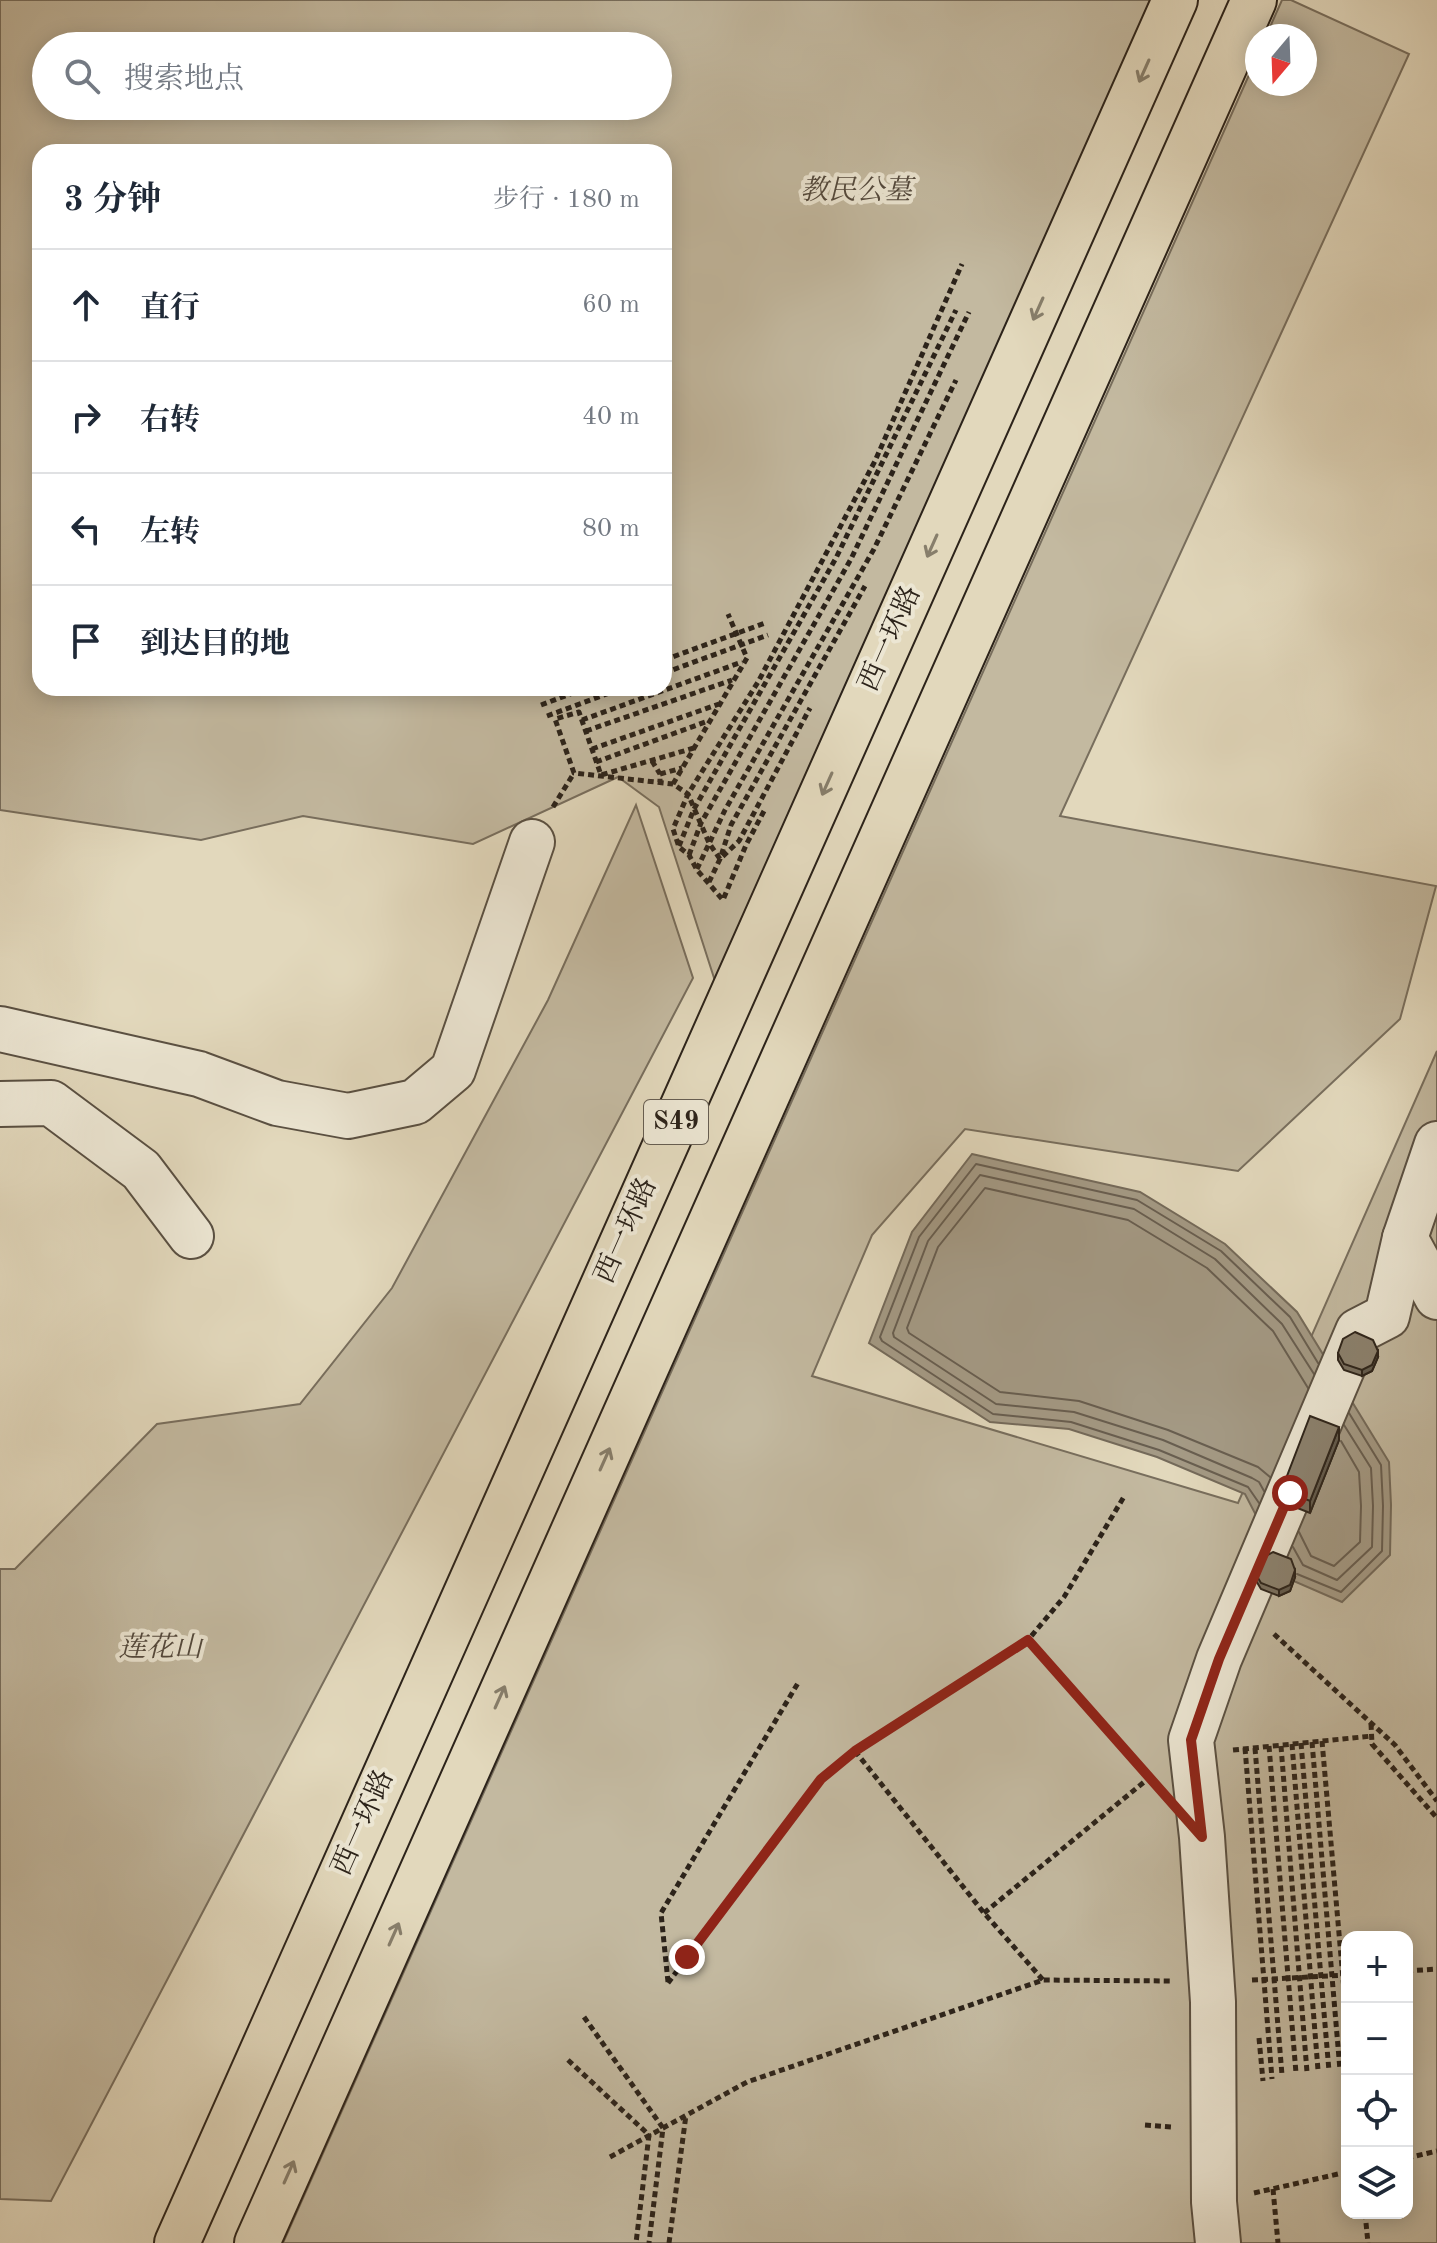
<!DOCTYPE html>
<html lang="zh">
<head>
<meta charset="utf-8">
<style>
	:root { --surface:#fff; --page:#f2f2f3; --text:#1f2937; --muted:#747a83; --line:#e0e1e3 }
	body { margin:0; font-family:"Old Standard TT","Noto Serif SC",serif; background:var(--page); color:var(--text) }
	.controls { position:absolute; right:24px; bottom:24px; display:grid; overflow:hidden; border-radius:16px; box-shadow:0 4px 20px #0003 }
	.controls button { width:72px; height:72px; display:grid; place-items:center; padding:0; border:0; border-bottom:2px solid var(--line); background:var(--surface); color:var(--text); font:40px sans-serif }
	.compass { position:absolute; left:1245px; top:24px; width:72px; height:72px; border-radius:50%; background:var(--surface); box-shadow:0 4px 20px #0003; rotate:199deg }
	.stop { position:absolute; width:24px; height:24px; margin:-18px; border:6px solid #8f2418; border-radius:50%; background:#fff }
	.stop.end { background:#8f2418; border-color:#fff; box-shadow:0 2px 8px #0008 }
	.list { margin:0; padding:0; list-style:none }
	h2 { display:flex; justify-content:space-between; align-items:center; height:104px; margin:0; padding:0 32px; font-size:34px }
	h2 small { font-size:26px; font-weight:400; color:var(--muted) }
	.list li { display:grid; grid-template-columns:52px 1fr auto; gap:24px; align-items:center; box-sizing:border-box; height:112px; padding:0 32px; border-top:2px solid var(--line) }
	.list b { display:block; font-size:30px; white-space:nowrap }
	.list em { font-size:26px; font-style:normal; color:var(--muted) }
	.icon { flex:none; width:44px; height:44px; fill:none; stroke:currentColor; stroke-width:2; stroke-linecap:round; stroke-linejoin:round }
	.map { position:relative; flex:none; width:1437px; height:2243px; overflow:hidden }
	.search { position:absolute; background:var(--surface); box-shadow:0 4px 20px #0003; left:32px; top:32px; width:640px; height:88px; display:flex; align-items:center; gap:20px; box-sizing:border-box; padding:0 28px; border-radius:44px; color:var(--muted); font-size:30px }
	.panel { position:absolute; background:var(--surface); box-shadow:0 4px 20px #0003; left:32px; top:144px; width:640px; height:552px; border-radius:24px }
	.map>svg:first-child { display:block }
</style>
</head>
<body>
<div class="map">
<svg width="1437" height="2243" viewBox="0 0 1437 2243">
	<rect width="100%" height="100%" fill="#e2d8bc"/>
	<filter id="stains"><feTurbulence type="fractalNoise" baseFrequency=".0025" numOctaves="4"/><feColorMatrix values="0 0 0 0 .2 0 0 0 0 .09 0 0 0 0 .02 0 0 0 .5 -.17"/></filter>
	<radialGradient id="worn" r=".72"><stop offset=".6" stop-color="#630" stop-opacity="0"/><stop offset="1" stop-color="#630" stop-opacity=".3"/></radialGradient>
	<g fill="#c3b9a0" stroke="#786e5d" stroke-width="2" fill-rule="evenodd">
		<path d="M 0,0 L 1151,0 L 715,981 L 659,807 L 618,777 L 473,844 L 303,816 L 201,840 L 0,810 ZM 46,46 L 658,46 L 658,106 L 46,106 ZM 40,152 L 664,152 L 664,688 L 40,688 Z"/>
		<path d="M 1282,0 L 1291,0 L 1409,54 L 1060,816 L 1436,886 L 1400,1019 L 1238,1171 L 965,1129 L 872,1235 L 812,1376 L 1238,1503 L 1437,1051 L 1437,2243 L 283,2243 L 1257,57 L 1257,84 L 1305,84 L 1305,36 L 1266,36 ZM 1347,1937 L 1407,1937 L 1407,2213 L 1347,2213 Z"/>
		<polygon points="636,805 693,978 51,2201 0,2199 0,1569 15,1569 157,1424 300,1404 392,1288 548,1000"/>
	</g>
	<polygon fill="#a49a85" stroke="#746a5a" stroke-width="2" points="972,1154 1140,1192 1225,1244 1297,1312 1389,1462 1391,1505 1390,1555 1342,1602 1289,1579 1245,1494 1157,1457 1069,1429 990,1422 869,1343 912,1232"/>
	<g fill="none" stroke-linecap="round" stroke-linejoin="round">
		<g stroke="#685e50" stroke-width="2">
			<polyline points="1270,1477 1258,1467 1168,1430 1079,1401 1000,1392 909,1333 907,1328 938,1247 985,1188 1128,1220 1207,1268 1273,1331 1308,1388"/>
			<polyline points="1264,1491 1259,1482 1252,1478 1163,1440 1074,1412 996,1404 894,1337 893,1333 928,1241 980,1175 1134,1209 1215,1259 1282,1324 1314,1374"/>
			<polyline points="1259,1503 1248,1487 1159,1450 1071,1422 993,1414 882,1341 880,1337 919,1237 976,1164 1137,1200 1221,1251 1290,1317 1318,1363"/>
			<polyline points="1299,1532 1311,1556 1334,1566 1360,1542 1361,1506 1359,1472 1341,1441"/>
			<polyline points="1293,1547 1303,1565 1337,1580 1372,1547 1373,1506 1371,1468 1344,1425"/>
			<polyline points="1297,1574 1341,1592 1382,1551 1383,1506 1381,1465 1349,1413"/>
		</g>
		<g stroke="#5a5042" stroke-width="48">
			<g id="minor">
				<polyline points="0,1029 199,1074 277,1103 348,1116 415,1102 453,1070 532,842"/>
				<polyline points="0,1104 51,1103 141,1170 191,1236"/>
				<polyline points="1437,1144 1405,1238 1437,1297"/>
				<polyline points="1218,2243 1214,2202 1213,2002 1202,1837 1191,1740 1219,1659 1358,1331 1387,1316 1405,1238"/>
			</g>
		</g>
		<g stroke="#2c231a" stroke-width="48">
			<g id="highway">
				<polyline points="177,2243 1175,0"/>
				<polyline points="257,2243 1254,0"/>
			</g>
		</g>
		<g stroke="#2c231a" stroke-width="5" stroke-dasharray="6 4" stroke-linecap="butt">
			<polyline points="664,660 765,623"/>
			<polyline points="664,673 768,635"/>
			<polyline points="541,705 586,688"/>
			<polyline points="547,716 623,688"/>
			<polyline points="582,720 742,662"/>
			<polyline points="586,731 732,680"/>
			<polyline points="694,748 601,775 579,712 555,719 574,773 673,784 688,794 709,843 720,859 739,841 810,708"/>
			<polyline points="592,749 719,704"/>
			<polyline points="652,761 660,774 660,782"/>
			<polyline points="596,762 708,721"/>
			<polyline points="660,774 682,768"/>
			<polyline points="673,784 747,658 728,614"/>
			<polyline points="553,807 574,773"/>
			<polyline points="764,811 746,845 723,900 697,870 689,855 679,847 673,829 688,794 758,682 875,461 962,264"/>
			<polyline points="679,846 694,809 836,558 956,310"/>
			<polyline points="689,855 701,823 851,559 969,312"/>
			<polyline points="697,869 725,810 874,549 956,380"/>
			<polyline points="709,882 720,859 731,825 865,586"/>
			<polyline points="1274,1634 1395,1745 1437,1801"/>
			<polyline points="1028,1640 1153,1783"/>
			<polyline points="1371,1724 1372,1744 1437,1818"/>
			<polyline points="1322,1741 1347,2024"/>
			<polyline points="1312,1742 1340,2070"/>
			<polyline points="1301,1743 1329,2071"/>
			<polyline points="1292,1744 1318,2070"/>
			<polyline points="1269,1746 1296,2073"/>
			<polyline points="1281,1746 1307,2072"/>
			<polyline points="1245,1748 1272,2079"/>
			<polyline points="1255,1748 1282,2075"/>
			<polyline points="1233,1750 1372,1736"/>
			<polyline points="855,1751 984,1913 1043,1980"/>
			<polyline points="984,1913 1149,1778"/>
			<polyline points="1407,1971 1437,1969"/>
			<polyline points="1252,1980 1347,1975"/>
			<polyline points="668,1982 661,1913 798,1683"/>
			<polyline points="668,1983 821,1779 855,1751 1028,1640 1064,1597 1125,1495"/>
			<polyline points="584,2017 663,2128 649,2243"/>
			<polyline points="1259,2038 1263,2081"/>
			<polyline points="568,2060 649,2135 636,2243"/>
			<polyline points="1145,2125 1172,2127"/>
			<polyline points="610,2157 747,2082 1043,1980 1170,1981"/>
			<polyline points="1407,2158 1437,2151"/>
			<polyline points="1273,2189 1278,2243"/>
			<polyline points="1254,2193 1347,2172"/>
			<polyline points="1365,2213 1368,2243"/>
			<polyline points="669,2243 686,2115"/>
		</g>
		<use href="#minor" stroke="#ece6d3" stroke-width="44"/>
		<use href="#highway" stroke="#e2d8bc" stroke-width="44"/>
	</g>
	<g fill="#786f5f" stroke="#2c231a" stroke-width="2">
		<polygon points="1338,1353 1378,1357 1372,1371 1362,1376 1344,1370 1338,1360"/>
		<polygon points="1339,1440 1310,1513 1282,1502 1282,1489"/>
		<polygon points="1255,1573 1295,1577 1290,1591 1279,1596 1261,1589 1255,1579"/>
	</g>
	<g fill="#615a4d" stroke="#2c231a" stroke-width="2">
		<polygon points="1378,1351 1378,1357 1372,1371 1362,1376 1362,1370"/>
		<polygon points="1339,1427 1339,1440 1310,1513 1310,1501"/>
		<polygon points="1295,1570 1295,1577 1290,1591 1279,1596 1279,1590"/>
	</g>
	<g fill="#8b816e" stroke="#2c231a" stroke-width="2">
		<polygon points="1355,1332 1373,1340 1378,1351 1372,1365 1362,1370 1344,1364 1338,1353 1343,1339"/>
		<polygon points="1310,1416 1339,1427 1310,1501 1282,1489"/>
		<polygon points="1273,1552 1291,1559 1295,1570 1290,1585 1279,1590 1261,1583 1255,1573 1260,1559"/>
	</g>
	<defs><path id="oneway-shaft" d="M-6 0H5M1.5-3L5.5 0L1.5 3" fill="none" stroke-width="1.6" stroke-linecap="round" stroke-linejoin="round" transform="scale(2)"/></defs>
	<g stroke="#877e6b">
		<use href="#oneway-shaft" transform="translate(1144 71) rotate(114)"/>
		<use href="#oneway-shaft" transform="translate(1038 309) rotate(114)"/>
		<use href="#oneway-shaft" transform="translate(932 546) rotate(114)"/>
		<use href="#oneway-shaft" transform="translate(827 784) rotate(114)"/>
		<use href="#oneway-shaft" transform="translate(605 1459) rotate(-66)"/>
		<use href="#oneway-shaft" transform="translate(500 1697) rotate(-66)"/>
		<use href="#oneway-shaft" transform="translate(394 1934) rotate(-66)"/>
		<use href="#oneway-shaft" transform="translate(289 2172) rotate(-66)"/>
	</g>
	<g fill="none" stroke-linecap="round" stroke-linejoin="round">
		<polyline stroke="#8f2418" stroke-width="10" points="687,1957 821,1779 855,1751 1028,1640 1202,1837 1191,1740 1219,1659 1290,1493"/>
	</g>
	<g text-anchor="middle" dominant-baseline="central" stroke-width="8" stroke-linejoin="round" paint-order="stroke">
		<rect fill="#ece6d3" stroke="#665e52" stroke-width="2" x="644" y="1100" width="64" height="44" rx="6"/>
		<g font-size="26" font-weight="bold" fill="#2c231a">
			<text x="676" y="1122">S49</text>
		</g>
		<g font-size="28" font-style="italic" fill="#52483c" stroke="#ece6d3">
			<text x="856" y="192">教民公墓</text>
			<text x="160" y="1649">莲花山</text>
		</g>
		<g font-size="28" fill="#2c231a" stroke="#ece6d3">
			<text transform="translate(891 639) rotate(-66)">西一环路</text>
			<text transform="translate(627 1231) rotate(-66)">西一环路</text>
			<text transform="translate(364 1823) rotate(-66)">西一环路</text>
		</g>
	</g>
	<rect width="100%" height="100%" filter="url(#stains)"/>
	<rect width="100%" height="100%" fill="url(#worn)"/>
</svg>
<div class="controls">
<button>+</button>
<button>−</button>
<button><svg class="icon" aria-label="locate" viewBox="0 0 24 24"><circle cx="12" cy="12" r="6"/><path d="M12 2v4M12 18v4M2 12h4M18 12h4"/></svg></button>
<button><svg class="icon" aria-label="layers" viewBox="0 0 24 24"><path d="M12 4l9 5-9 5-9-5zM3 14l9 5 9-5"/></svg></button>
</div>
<svg class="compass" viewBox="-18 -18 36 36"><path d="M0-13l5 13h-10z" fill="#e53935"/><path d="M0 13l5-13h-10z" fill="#747a83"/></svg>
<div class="stop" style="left:1290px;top:1493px"></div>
<div class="stop end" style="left:687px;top:1957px"></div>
<div class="search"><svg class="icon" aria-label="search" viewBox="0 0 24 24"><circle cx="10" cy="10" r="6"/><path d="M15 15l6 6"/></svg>搜索地点</div>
<section class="panel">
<h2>3 分钟<small>步行 · 180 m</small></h2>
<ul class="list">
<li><svg class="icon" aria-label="ahead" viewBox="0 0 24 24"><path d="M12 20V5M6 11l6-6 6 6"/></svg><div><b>直行</b></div><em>60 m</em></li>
<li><svg class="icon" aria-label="right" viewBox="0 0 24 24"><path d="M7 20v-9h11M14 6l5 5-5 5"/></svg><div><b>右转</b></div><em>40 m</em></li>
<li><svg class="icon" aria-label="left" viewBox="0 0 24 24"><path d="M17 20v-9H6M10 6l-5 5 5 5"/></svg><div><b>左转</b></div><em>80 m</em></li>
<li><svg class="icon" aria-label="arrive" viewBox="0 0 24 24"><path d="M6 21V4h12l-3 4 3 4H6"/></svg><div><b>到达目的地</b></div></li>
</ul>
</section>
</div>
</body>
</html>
